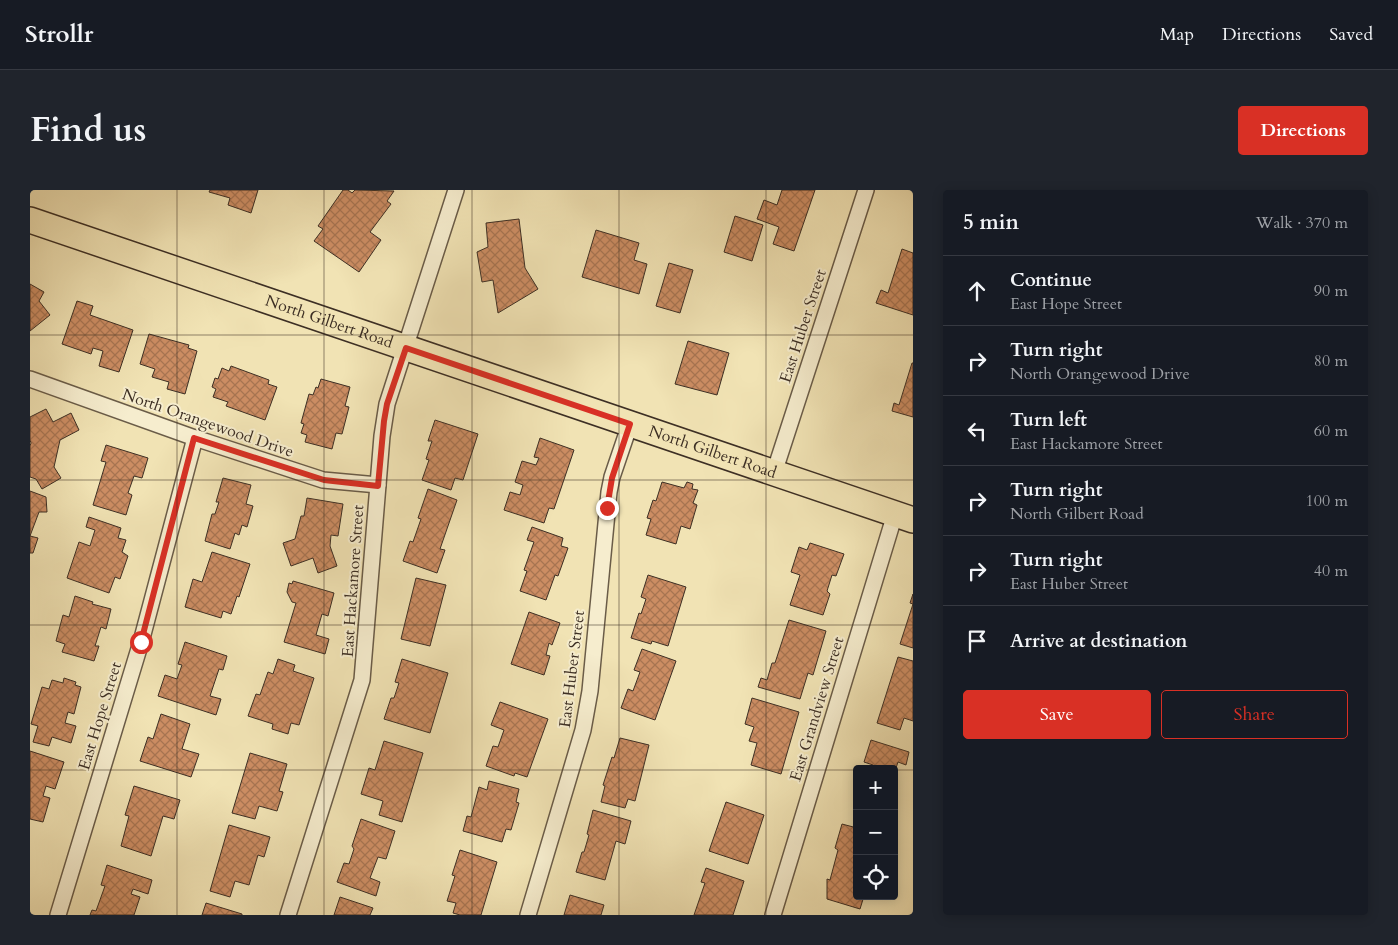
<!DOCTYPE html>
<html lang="en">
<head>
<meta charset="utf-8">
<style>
	:root { --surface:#171b24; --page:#20242c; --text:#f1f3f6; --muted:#9ea1a6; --line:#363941; --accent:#d93025 }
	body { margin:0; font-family:Cardo,serif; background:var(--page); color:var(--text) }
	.controls { position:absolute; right:15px; bottom:15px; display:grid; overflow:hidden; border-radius:5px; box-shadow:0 2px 12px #0003 }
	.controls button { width:45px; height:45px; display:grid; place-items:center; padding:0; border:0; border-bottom:1px solid var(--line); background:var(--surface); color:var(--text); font:25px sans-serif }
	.stop { position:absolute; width:15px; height:15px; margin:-11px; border:4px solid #d93025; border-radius:50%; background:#fff }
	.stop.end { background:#d93025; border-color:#fff; box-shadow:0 1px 5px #0008 }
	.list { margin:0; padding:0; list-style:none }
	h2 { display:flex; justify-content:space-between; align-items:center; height:65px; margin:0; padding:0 20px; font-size:21px }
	h2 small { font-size:16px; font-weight:400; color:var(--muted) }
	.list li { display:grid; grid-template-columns:32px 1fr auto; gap:15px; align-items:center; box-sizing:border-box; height:70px; padding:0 20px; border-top:1px solid var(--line) }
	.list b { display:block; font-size:19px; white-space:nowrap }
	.list p { margin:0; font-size:16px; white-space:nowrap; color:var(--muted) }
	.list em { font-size:16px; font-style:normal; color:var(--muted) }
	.actions { display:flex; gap:10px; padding:15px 20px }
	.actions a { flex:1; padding:11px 0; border:1px solid var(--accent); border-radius:5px; text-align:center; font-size:18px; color:var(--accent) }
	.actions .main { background:var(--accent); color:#fff }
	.icon { flex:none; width:28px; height:28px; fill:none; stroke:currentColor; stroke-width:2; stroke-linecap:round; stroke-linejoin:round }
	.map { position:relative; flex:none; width:883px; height:725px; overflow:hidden; border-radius:5px }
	header { display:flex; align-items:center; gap:30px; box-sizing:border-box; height:70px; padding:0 25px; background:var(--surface); border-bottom:1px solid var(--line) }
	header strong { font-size:24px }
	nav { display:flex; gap:28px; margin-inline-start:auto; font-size:18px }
	.intro { display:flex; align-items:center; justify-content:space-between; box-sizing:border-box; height:120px; padding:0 30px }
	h1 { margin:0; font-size:35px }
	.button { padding:12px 22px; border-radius:5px; background:var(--accent); color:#fff; font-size:18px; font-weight:700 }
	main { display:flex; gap:30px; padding:0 30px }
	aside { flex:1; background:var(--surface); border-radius:5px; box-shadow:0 2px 12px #0003 }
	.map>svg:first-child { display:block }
</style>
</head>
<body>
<header>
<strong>Strollr</strong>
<nav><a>Map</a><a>Directions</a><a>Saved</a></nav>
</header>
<div class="intro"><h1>Find us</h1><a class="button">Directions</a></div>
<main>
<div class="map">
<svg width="883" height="725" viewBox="0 0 883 725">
	<defs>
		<pattern id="building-cross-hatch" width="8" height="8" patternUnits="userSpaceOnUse" patternTransform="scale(1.25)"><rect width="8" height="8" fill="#cc8d63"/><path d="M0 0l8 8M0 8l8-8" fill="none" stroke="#a77451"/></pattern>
	</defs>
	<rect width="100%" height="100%" fill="#f1e3b4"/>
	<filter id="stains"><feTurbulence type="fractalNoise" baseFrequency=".004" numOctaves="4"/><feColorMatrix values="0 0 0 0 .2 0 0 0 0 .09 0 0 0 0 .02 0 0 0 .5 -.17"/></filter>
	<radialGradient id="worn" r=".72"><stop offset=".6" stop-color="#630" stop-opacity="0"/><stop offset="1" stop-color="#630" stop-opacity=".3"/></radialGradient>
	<g fill="url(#building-cross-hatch)" stroke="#3d2f24">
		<polygon points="180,0 228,0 221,23 198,15 200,8 179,2"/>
		<polygon points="313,0 318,0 322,3 325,0 364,1 357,11 361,14 340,42 351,50 329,82 284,51 293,39 288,36"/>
		<polygon points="752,0 785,0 764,61 743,54 749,37 727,29 734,10 747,15"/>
		<polygon points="705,26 733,35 722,71 694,62"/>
		<polygon points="489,29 495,78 508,99 468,123 463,90 452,92 447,62 458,57 456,33"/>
		<polygon points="566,40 609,53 604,70 617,74 609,104 552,87"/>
		<polygon points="872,59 883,63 883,125 846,113 851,100 858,103"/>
		<polygon points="639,73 663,80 650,123 626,116"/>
		<polygon points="0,94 14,102 9,111 20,125 0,141"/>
		<polygon points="47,111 63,116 60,125 103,140 89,182 69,176 73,161 63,158 61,164 32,154"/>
		<polygon points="119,144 159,155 158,158 167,161 155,204 137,199 139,192 122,187 125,179 110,174"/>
		<polygon points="658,151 699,163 687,205 645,194"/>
		<polygon points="882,173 883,173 883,227 862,221 864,213 869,215"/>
		<polygon points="201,176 239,190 238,194 247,197 235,230 196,216 198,212 183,207 186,199 182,197 185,188 188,189 192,178 199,181"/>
		<polygon points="291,189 320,197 315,216 319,217 312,244 306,243 302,259 275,252 277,245 271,243 274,234 271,233 279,204 283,205 286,197 288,198"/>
		<polygon points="16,219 23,232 41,223 49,240 30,250 24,277 31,288 12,299 6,289 0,287 0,256 1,253 0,250 0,227"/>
		<polygon points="405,230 448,244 433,290 425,288 421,300 392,290 399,270 396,269 402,251 398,251"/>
		<polygon points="510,248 544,260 524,319 519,318 514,333 474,320 480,302 490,305 493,295 485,292 492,271 506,275 509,268 504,267"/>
		<polygon points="76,255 118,268 112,288 104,286 98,303 102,305 96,325 63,315 76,272 71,271"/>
		<polygon points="193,288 221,295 216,314 223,316 217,337 212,335 209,345 205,343 200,359 175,351 182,324 185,324 189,312 186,312"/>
		<polygon points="632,292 654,298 657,292 663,294 662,299 668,300 663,313 667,315 660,339 651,336 646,354 616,345 621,329 617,328 623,310 626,311"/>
		<polygon points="398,299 427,310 410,359 415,360 407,383 373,371 380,351 383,352 391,329 388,328"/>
		<polygon points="0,301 16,307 17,322 9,322 0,346 8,348 3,363 0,363"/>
		<polygon points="277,308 313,314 308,346 301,345 300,356 307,376 288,383 283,368 261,376 253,353 265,349 271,326 274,326"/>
		<polygon points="59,327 91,338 88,348 96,350 92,362 98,366 90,389 85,387 79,403 37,388 49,352 60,356 65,340 56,337"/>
		<polygon points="502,337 533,348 531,356 538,358 528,386 525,385 516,410 490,401 497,381 494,380 504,352 497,350"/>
		<polygon points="780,353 814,364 806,386 802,385 797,401 800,404 793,425 760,415 770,385 761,382 769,357 777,360"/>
		<polygon points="182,362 220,374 209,407 207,406 201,424 193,421 191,428 155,417 163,389 172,392"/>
		<polygon points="618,385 656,397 638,456 622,451 621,454 601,448 609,423 611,424 616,409 611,407"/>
		<polygon points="386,388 416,395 400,456 371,449"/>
		<polygon points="263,391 304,403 298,426 292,424 286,445 299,449 295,464 254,452 266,413 262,412 257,402 259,393 262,394"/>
		<polygon points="883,404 883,458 870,454 883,414 880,413"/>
		<polygon points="45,406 63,412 62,414 81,419 76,439 71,437 65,456 69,456 64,471 32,462 35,454 26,451 33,425 39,427"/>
		<polygon points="499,422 530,433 522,455 519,453 516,465 520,466 514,485 481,474"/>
		<polygon points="759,430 796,441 783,485 778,483 770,509 728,497 731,488 737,490 742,473 745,473"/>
		<polygon points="155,452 197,466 193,480 189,479 180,506 191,509 186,525 128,506 135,485 147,489 152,475 148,474"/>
		<polygon points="612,459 646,471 625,530 591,518 598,499 603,501 610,482 604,480"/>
		<polygon points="868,467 883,471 883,531 874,528 870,540 847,533"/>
		<polygon points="248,469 265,475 263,481 284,488 269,535 261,533 258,544 242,539 243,534 218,526 226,504 230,505 238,482 243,484"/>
		<polygon points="372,469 418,483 400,543 354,529 361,508 364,508 369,493 365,492"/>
		<polygon points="34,488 46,492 45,495 51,497 44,524 38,522 35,533 46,536 41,553 22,547 19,556 3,552 8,536 1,534 12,497 19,499 22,490 33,493"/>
		<polygon points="722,508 769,522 751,584 721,575 727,553 719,551 724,537 715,534"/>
		<polygon points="470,512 518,529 497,587 485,583 484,586 456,576 463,556 468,557 474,540 461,535"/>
		<polygon points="131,524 160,534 152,559 169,564 161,587 110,571 118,547 123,549"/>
		<polygon points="590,548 619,555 605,611 598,609 595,618 571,612 575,596 573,595 582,567 584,568"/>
		<polygon points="841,550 879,562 876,575 868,572 864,584 864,579 842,579 843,575 834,572"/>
		<polygon points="354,551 393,563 372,632 349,625 353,611 331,604 339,578 345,580"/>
		<polygon points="0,561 34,572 25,599 16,596 13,606 20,608 13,632 0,629"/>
		<polygon points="220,563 257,574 249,601 253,602 247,621 229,616 225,629 202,623"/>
		<polygon points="459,591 489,599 486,612 489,613 481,640 476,639 472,652 433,641 437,626 441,627 449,597 457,600"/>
		<polygon points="104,596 150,610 144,629 133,626 121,666 91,656 99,626 95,625"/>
		<polygon points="696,612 734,625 718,674 679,661"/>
		<polygon points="563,620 601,631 595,654 586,651 575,690 546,682 552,662 554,662 559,645 557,644"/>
		<polygon points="331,629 365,641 356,669 348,667 340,688 350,692 346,706 307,692 314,673 319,674 324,659 322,656"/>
		<polygon points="812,634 827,638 827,706 834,706 830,719 797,709 797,689 800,690 808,660 805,658"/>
		<polygon points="199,635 240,647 234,667 228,665 219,695 205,691 200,707 180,701"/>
		<polygon points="430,660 467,672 451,725 430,725 423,723 426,713 417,711 425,686 422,685"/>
		<polygon points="77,675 122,690 118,704 103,699 101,704 110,707 104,725 60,725 62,720 66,721 75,696 71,695"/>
		<polygon points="676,678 714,691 703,725 664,725 675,693 671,692"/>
		<polygon points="540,705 574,715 571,725 534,725"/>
		<polygon points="310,707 343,718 340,725 304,725"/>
		<polygon points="176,713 212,724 212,725 172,725"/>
	</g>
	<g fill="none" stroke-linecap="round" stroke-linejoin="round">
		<g stroke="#6a5c48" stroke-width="18">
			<g id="street">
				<polyline points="0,189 165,248 293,290 348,295"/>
				<polyline points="744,283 836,0"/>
				<polyline points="28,725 111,452 165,248"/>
				<polyline points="258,725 332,490 352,246 357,214 426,0"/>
				<polyline points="498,725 553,540 560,501 579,302 582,287 600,234"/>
				<polyline points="743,725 865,324"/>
			</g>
		</g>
		<g stroke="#3d2f24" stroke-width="28">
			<g id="primary">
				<path id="s1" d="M 0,30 L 883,330"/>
			</g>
		</g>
		<use href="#street" stroke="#f6edce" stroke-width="15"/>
		<use href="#primary" stroke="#f1e3b4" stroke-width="25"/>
	</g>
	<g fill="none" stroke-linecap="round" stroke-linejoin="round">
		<polyline stroke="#d93025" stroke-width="6" points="111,452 164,248 294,290 348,296 354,231 357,214 376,158 600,234 582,288 577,318"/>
	</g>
	<path fill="none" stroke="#3d2f24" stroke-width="1" stroke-opacity="0.55" d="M 147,0 L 147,725M 294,0 L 294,725M 442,0 L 442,725M 589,0 L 589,725M 736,0 L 736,725M 0,145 L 883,145M 0,290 L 883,290M 0,435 L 883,435M 0,580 L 827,580M 864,580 L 883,580"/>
	<g text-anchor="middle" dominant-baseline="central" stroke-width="4" stroke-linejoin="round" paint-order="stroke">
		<g font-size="16" fill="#3d2f24" stroke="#f6edce">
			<text stroke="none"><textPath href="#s1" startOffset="316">North Gilbert Road</textPath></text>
			<text transform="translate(773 136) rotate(-72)">East Huber Street</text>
			<text transform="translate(178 233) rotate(19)">North Orangewood Drive</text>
			<text stroke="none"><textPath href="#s1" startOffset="721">North Gilbert Road</textPath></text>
			<text transform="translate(323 391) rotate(-86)">East Hackamore Street</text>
			<text transform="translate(542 479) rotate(-83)">East Huber Street</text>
			<text transform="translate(787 519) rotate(-73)">East Grandview Street</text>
			<text transform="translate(70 526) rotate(-73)">East Hope Street</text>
		</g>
	</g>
	<rect width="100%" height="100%" filter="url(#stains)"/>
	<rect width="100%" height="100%" fill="url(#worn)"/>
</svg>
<div class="controls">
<button>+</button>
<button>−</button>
<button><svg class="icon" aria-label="locate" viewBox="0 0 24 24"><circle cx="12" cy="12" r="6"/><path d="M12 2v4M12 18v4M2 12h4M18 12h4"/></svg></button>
</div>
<div class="stop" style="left:111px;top:452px"></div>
<div class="stop end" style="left:577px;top:318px"></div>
</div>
<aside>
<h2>5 min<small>Walk · 370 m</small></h2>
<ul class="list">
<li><svg class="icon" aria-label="ahead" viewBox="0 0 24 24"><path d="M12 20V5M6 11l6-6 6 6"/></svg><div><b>Continue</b><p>East Hope Street</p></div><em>90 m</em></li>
<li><svg class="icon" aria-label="right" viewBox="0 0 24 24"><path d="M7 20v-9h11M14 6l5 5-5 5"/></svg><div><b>Turn right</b><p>North Orangewood Drive</p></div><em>80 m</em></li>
<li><svg class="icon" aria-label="left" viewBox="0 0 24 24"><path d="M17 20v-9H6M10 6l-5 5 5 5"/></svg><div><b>Turn left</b><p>East Hackamore Street</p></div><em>60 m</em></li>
<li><svg class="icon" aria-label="right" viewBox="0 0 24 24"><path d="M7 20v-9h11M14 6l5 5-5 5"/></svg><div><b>Turn right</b><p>North Gilbert Road</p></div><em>100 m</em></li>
<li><svg class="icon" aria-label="right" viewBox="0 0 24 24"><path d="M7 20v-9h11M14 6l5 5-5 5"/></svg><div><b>Turn right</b><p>East Huber Street</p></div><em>40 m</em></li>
<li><svg class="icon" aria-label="arrive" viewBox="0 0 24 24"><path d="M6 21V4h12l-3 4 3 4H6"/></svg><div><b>Arrive at destination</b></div></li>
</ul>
<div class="actions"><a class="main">Save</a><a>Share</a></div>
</aside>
</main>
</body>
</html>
